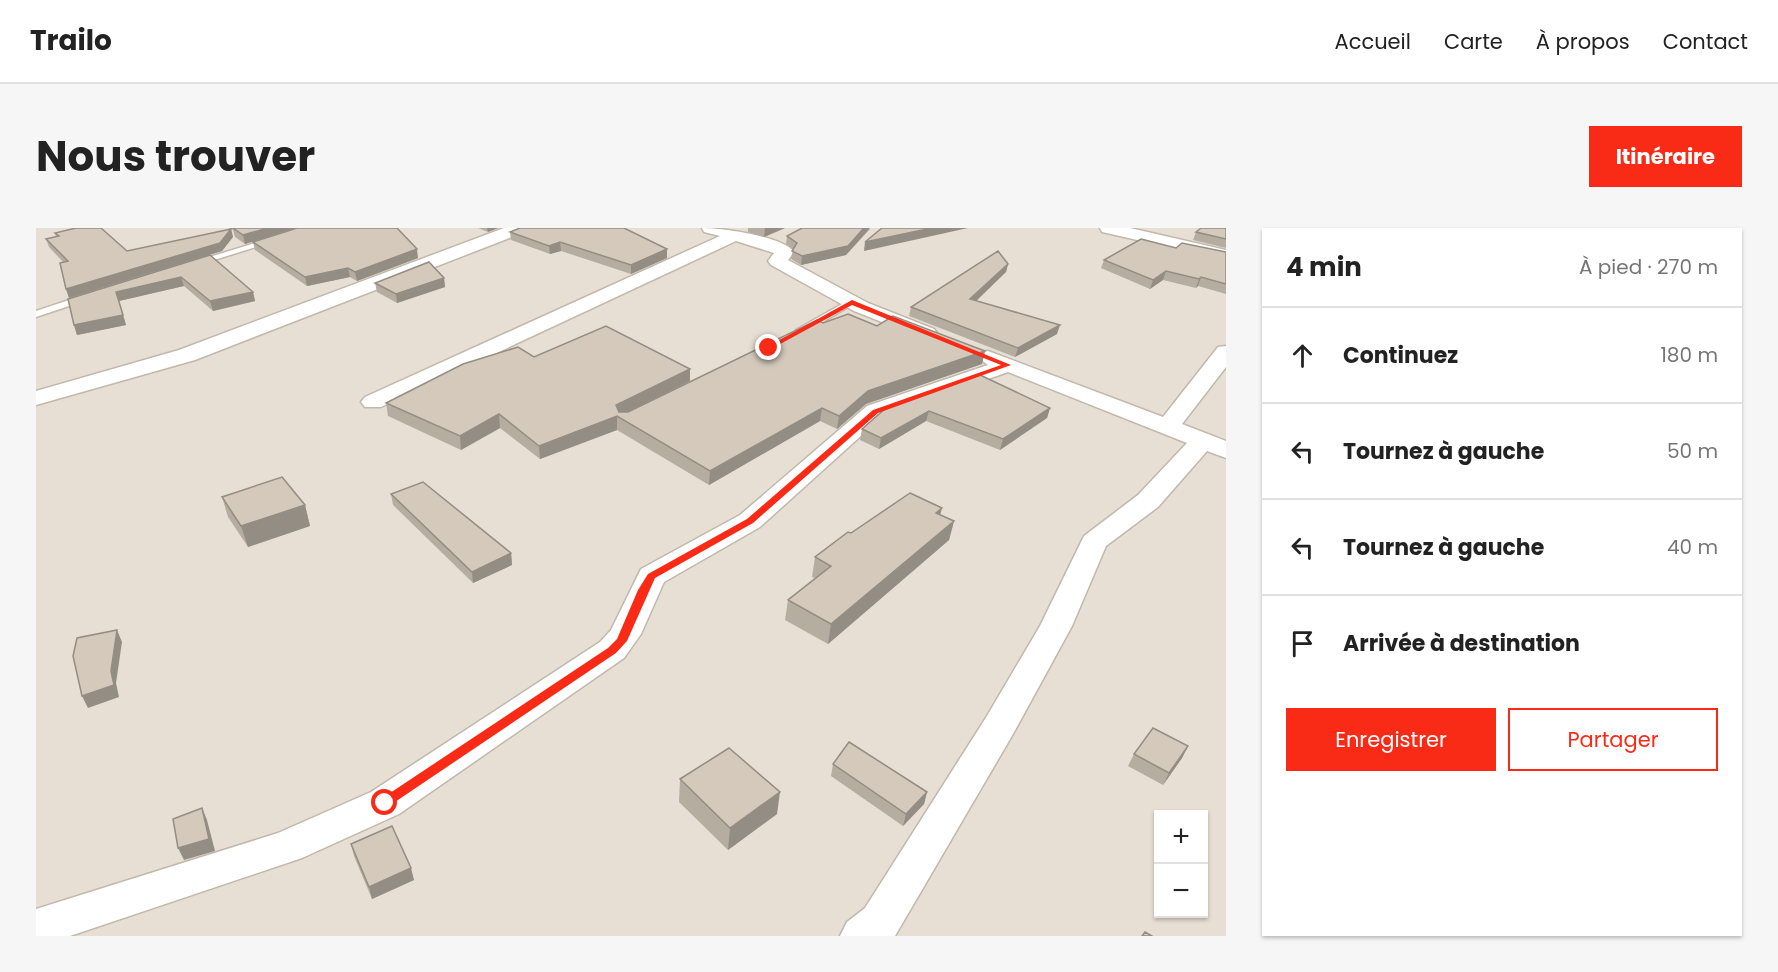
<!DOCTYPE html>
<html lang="fr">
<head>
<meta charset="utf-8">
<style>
	:root { --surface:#fff; --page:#f6f6f6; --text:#222; --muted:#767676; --line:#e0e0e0; --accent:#f92b16 }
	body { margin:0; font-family:Poppins,sans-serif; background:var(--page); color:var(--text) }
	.controls { position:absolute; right:18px; bottom:18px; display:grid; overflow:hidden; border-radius:0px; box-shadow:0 2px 4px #0004 }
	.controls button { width:54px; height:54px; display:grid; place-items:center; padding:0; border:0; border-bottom:2px solid var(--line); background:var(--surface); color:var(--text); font:30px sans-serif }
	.stop { position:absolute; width:18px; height:18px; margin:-14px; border:4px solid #f92b16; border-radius:50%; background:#fff }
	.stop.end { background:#f92b16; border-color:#fff; box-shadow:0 2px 6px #0008 }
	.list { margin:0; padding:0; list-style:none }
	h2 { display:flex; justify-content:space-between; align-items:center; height:78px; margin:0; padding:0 24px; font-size:26px }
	h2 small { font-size:20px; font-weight:400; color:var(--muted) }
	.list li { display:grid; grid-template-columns:39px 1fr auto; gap:18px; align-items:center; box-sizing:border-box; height:96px; padding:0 24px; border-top:2px solid var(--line) }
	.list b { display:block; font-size:22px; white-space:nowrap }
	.list em { font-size:20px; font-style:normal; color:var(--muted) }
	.actions { display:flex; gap:12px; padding:18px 24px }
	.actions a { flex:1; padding:14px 0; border:2px solid var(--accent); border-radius:0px; text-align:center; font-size:21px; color:var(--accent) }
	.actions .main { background:var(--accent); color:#fff }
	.icon { flex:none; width:33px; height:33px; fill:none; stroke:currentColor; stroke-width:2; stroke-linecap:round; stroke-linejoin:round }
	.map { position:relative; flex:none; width:1190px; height:708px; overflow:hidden; border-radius:0px }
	header { display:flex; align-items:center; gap:36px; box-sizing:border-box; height:84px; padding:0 30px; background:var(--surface); border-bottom:2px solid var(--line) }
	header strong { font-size:28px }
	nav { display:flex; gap:33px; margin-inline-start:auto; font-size:21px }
	.intro { display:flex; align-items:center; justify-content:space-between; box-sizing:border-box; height:144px; padding:0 36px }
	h1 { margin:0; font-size:42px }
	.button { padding:15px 27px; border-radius:0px; background:var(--accent); color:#fff; font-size:21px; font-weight:700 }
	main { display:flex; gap:36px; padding:0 36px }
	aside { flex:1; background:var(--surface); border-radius:0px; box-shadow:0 2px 4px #0004 }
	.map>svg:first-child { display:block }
</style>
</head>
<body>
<header>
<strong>Trailo</strong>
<nav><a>Accueil</a><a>Carte</a><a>À propos</a><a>Contact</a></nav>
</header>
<div class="intro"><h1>Nous trouver</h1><a class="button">Itinéraire</a></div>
<main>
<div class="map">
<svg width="1190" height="708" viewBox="0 0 1190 708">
	<rect width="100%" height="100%" fill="#f3eee5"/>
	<path fill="#e7dfd4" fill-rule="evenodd" d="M 0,0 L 1190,0 L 1190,708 L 0,708 ZM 1122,586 L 1168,586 L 1168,686 L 1122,686 Z"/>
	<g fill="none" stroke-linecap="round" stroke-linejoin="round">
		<g stroke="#c1b8ab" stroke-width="3">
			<g id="lane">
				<polygon points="268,0 281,0 162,37 154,35"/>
				<polygon points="51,66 54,67 54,71 0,89 0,83"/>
				<polygon points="813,72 821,74 769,104 760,102"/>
			</g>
		</g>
		<g stroke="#c1b8ab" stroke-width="3">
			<g id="street">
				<polygon points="468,0 491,0 489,4 159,132 0,177 0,163 143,122"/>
				<path d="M 666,0 C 686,0 746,8 758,24 L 752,32 L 832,75 L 898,101 L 901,105 L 898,109 L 884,109 L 818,83 L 735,37 L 732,33 L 738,25 L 700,13 L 345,179 L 329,179 L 325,174 L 329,169 L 684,8 L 668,4 Z"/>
				<polygon points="1064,0 1094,0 1190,22 1190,32 1066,4"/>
				<polygon points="1190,118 1190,139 1146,196 1190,213 1190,230 1171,223 1122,279 1070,318 1036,398 977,506 859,708 804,708 811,694 829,680 951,488 1004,398 1048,308 1102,267 1151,215 972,144 847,188 724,299 628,354 605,406 588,430 363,586 266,630 34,708 0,708 0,681 242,605 335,564 564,414 575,402 605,341 704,287 831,178 952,137 941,129 944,124 952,123 1127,189 1182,119"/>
			</g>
		</g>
		<use href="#lane" fill="#fff" fill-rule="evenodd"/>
		<use href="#street" fill="#fff" fill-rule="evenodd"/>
	</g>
	<g fill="#b6ada1">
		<polygon points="192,0 260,0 209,16 199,9 197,2 195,1 197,9 186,23 33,70 30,61 27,34 13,19 10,11 20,9 19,5 91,23 194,1"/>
		<polygon points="442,0 462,0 452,4"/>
		<polygon points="712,0 749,0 728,9 712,4"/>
		<polygon points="1190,0 1190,20 1157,12 1160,4"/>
		<polygon points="834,1 810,27 765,37 755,31 757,21 750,16 751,8"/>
		<polygon points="474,4 631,30 595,46 525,23 514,26 475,12"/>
		<polygon points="217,14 382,30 321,53 314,49 271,58 219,22"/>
		<polygon points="1140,20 1190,24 1190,66 1162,58 1160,60 1127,52 1114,61 1065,40 1068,32"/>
		<polygon points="174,27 217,64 219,73 177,83 148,58 83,73 90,97 41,107 38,97 32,71"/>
		<polygon points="972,36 970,44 939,73 1021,106 979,129 873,88 875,79"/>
		<polygon points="408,50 409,59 361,75 341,64 339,55"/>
		<polygon points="787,95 841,98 949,123 946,136 830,176 801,201 784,193 673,257 581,202 504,231 464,200 425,222 352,188 350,175 498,129 654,141 654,153 605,178"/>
		<polygon points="850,180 1014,180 1011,190 964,222 890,193 843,221 824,212 826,201"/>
		<polygon points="355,266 475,325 476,337 437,355 357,277"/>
		<polygon points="186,269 269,277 274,298 212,319 192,289"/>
		<polygon points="904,287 918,293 913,312 792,416 749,392 752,372 779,350 776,349 779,329 815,305"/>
		<polygon points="1152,518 1146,530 1127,557 1092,538 1098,526"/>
		<polygon points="797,536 891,564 888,576 867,598 795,548"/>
		<polygon points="644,551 741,586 692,622 643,574"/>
		<polygon points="315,616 378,652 336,671 318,628"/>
	</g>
	<g fill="#948d83">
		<polygon points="232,0 260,0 209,16 207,7"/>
		<polygon points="451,0 462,0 452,4"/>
		<polygon points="730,0 749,0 728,9 729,0"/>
		<polygon points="828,0 834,0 810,27 765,37 766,28"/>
		<polygon points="896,0 932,0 828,23 829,14"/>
		<polygon points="195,1 197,9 186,23 33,70 30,61"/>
		<polygon points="524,14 525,23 514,26 513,18"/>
		<polygon points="381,21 382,30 321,53 319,44"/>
		<polygon points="631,21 631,30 595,46 595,37"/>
		<polygon points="972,36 970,44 932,81 934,71"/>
		<polygon points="312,40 314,49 271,58 269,49"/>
		<polygon points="1130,43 1127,52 1114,61 1117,52"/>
		<polygon points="145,49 148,58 83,73 90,97 41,107 38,97 80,64"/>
		<polygon points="1165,49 1162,58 1160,60 1163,51"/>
		<polygon points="408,50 409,59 361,75 360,66"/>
		<polygon points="217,64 219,73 177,83 174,73"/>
		<polygon points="1024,97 1021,106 979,129 982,120"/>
		<polygon points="949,123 946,136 830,176 801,201 803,188 832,163"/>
		<polygon points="654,141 654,153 581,189 581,202 504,231 503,218 580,177"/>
		<polygon points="786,180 784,193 673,257 674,243"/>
		<polygon points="1014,180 1011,190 964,222 967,211"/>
		<polygon points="893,183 890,193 843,221 845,210"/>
		<polygon points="463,186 464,200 425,222 424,208"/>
		<polygon points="269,277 274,298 212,319 205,298"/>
		<polygon points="906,280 901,299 900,285"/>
		<polygon points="918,293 913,312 792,416 795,396"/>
		<polygon points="475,325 476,337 437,355 436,344"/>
		<polygon points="81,402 86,414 80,455 83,469 52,480 46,468 75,443"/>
		<polygon points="1152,518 1146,530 1127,557 1133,545"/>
		<polygon points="744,564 741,586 692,622 694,600"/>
		<polygon points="891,564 888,576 867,598 870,586"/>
		<polygon points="166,580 171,592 179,623 148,632 142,620"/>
		<polygon points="375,640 378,652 336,671 333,659"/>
	</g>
	<g fill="#d4c9bb" stroke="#948d83" stroke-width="1.5">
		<polygon points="40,0 65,0 91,23 195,1 184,15 30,61 24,35 32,33 10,11 23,8 19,5"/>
		<polygon points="197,0 232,0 207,7"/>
		<polygon points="261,0 361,0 381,21 319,44 312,40 269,49 217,14"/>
		<polygon points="484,0 588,0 631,21 595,37 524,14 513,18 474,4"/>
		<polygon points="766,0 828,0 812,18 766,28 756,23 761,15 751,8"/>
		<polygon points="846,0 896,0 829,14"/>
		<polygon points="1165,0 1190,0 1190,11 1160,4"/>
		<polygon points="1105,11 1140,20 1146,15 1190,24 1190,56 1165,49 1163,51 1130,43 1117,52 1068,32"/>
		<polygon points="962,23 972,36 934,71 1024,97 982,120 875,79"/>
		<polygon points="174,27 217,64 174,73 145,49 80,64 87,87 38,97 32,71"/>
		<polygon points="393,34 408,50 360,66 339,55"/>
		<polygon points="812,86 841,98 857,88 949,123 832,163 803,188 786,180 674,243 581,188 503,218 463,186 424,208 350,175 427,136 482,119 498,129 570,98 654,141 580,177 583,184 592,184 781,92 787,95"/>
		<polygon points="944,147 1014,180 967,211 893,183 845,210 826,201 850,180"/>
		<polygon points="246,249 269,277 205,298 186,269"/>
		<polygon points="387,254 475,325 436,344 355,266"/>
		<polygon points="874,265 906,280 900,285 918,293 795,396 752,372 795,338 779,329 812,304 815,305"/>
		<polygon points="81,402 75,443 78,457 46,468 37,428 41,410"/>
		<polygon points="1117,500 1152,518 1133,545 1098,526"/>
		<polygon points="813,514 891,564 870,586 797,536"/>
		<polygon points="693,520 744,564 694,600 644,551"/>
		<polygon points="166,580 173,611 142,620 137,591"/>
		<polygon points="356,598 375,640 333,659 315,616"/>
		<polygon points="1109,704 1116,708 1106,708"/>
	</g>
	<polygon fill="#f92b16" points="816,72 975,137 842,185 717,295 619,350 591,413 580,425 353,578 345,578 345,571 572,420 581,411 602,362 612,346 711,291 837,182 965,137 816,77 735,121 729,120"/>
</svg>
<div class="controls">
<button>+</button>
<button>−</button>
</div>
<div class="stop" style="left:349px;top:575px"></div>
<div class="stop end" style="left:733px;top:120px"></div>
</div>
<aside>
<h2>4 min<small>À pied · 270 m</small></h2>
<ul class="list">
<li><svg class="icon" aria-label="ahead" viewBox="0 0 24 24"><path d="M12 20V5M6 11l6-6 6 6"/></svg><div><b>Continuez</b></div><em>180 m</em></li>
<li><svg class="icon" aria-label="left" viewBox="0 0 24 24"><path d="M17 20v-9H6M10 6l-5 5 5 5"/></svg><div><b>Tournez à gauche</b></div><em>50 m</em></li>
<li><svg class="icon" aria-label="left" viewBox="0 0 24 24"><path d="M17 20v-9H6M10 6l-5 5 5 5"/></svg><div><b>Tournez à gauche</b></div><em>40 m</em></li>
<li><svg class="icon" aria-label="arrive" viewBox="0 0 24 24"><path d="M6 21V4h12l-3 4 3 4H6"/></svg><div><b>Arrivée à destination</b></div></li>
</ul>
<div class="actions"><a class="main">Enregistrer</a><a>Partager</a></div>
</aside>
</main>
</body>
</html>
